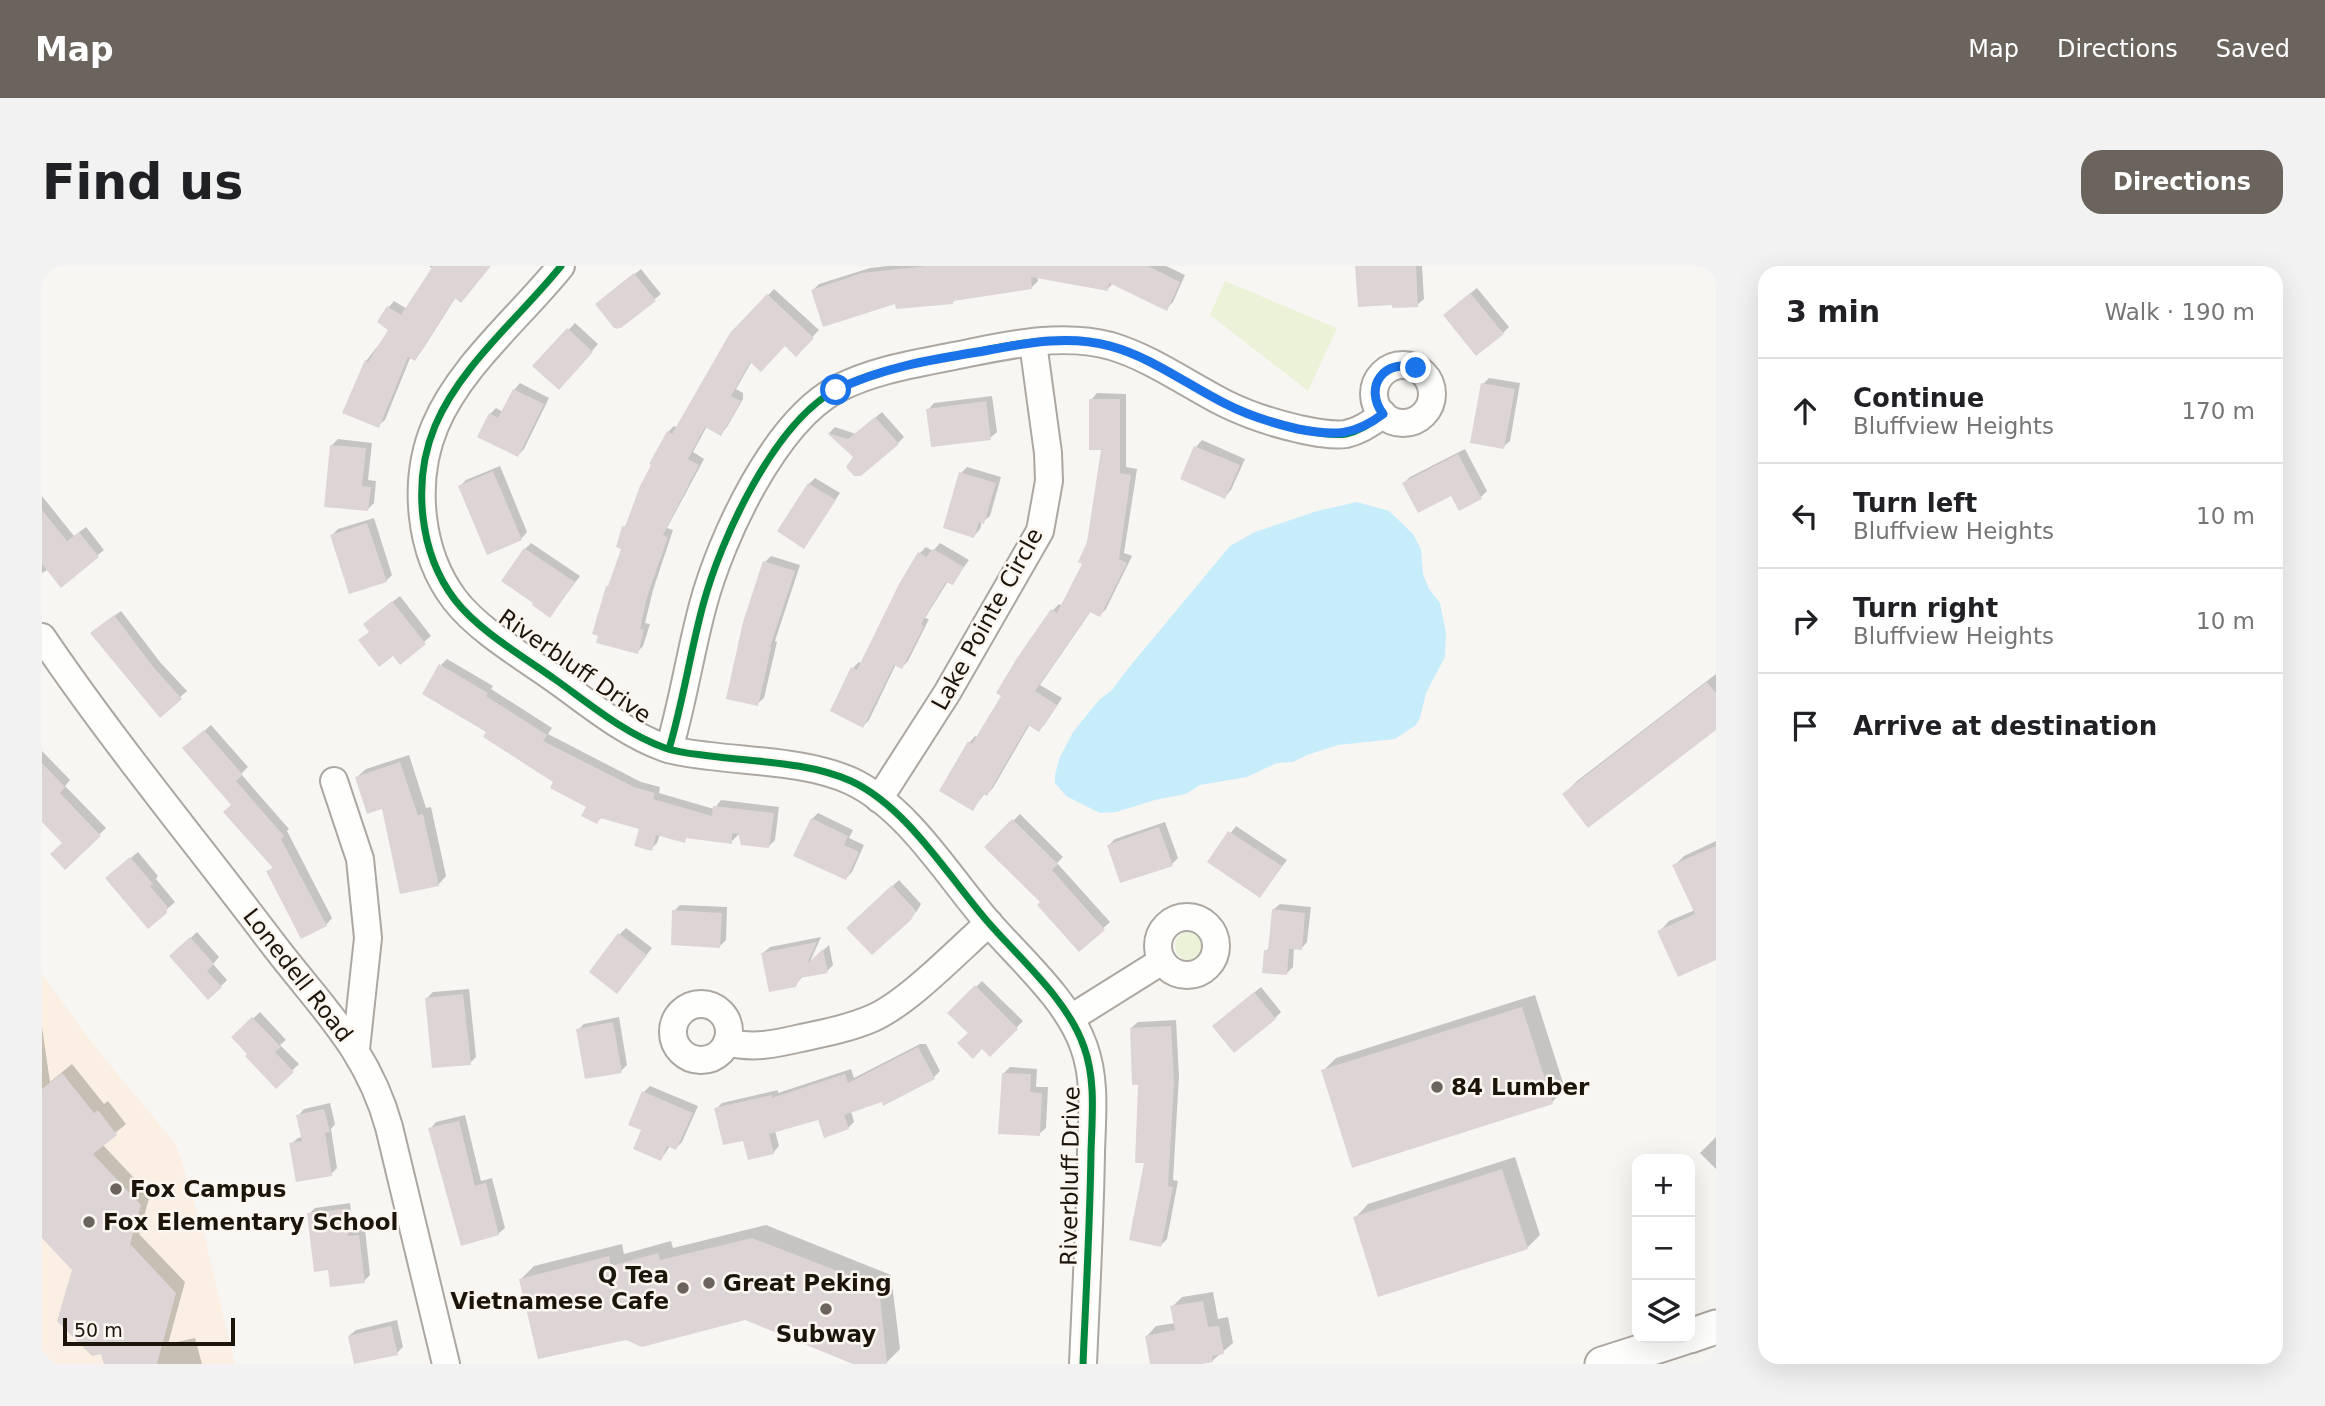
<!DOCTYPE html>
<html lang="en">
<head>
<meta charset="utf-8">
<style>
	:root { --surface:#fff; --page:#f2f2f2; --text:#202124; --muted:#757577; --line:#e0e0e0; --accent:#6a645c }
	body { margin:0; font-family:"DejaVu Sans",sans-serif; background:var(--page); color:var(--text) }
	.controls { position:absolute; right:21px; bottom:21px; display:grid; overflow:hidden; border-radius:14px; box-shadow:0 7px 28px #0002 }
	.controls button { width:63px; height:63px; display:grid; place-items:center; padding:0; border:0; border-bottom:2px solid var(--line); background:var(--surface); color:var(--text); font:35px sans-serif }
	.scale { position:absolute; left:21px; bottom:18px; width:172px; box-sizing:border-box; padding-left:7px; border:4px solid #1e150a; border-top:0; font-size:19px; line-height:24px; white-space:nowrap; color:#1e150a; -webkit-text-stroke:5px #fbf6f0; paint-order:stroke }
	.stop { position:absolute; width:21px; height:21px; margin:-16px; border:5px solid #1a73e8; border-radius:50%; background:#fff }
	.stop.end { background:#1a73e8; border-color:#fff; box-shadow:0 2px 7px #0008 }
	.list { margin:0; padding:0; list-style:none }
	h2 { display:flex; justify-content:space-between; align-items:center; height:91px; margin:0; padding:0 28px; font-size:30px }
	h2 small { font-size:23px; font-weight:400; color:var(--muted) }
	.list li { display:grid; grid-template-columns:46px 1fr auto; gap:21px; align-items:center; box-sizing:border-box; height:105px; padding:0 28px; border-top:2px solid var(--line) }
	.list b { display:block; font-size:26px; white-space:nowrap }
	.list p { margin:0; font-size:23px; white-space:nowrap; color:var(--muted) }
	.list em { font-size:23px; font-style:normal; color:var(--muted) }
	.icon { flex:none; width:38px; height:38px; fill:none; stroke:currentColor; stroke-width:2; stroke-linecap:round; stroke-linejoin:round }
	.map { position:relative; flex:none; width:1674px; height:1098px; overflow:hidden; border-radius:21px }
	header { display:flex; align-items:center; gap:42px; box-sizing:border-box; height:98px; padding:0 35px; background:var(--accent); color:#fff }
	header strong { font-size:33px }
	nav { display:flex; gap:38px; margin-inline-start:auto; font-size:24px }
	.intro { display:flex; align-items:center; justify-content:space-between; box-sizing:border-box; height:168px; padding:0 42px }
	h1 { margin:0; font-size:49px }
	.button { padding:18px 32px; border-radius:21px; background:var(--accent); color:#fff; font-size:24px; font-weight:700 }
	main { display:flex; gap:42px; padding:0 42px }
	aside { flex:1; background:var(--surface); border-radius:21px; box-shadow:0 7px 28px #0002 }
	.map>svg:first-child { display:block }
</style>
</head>
<body>
<header>
<strong>Map</strong>
<nav><a>Map</a><a>Directions</a><a>Saved</a></nav>
</header>
<div class="intro"><h1>Find us</h1><a class="button">Directions</a></div>
<main>
<div class="map">
<svg width="1674" height="1098" viewBox="0 0 1674 1098">
	<rect width="100%" height="100%" fill="#f8f6f3"/>
	<polygon fill="#faefe2" points="0,708 54,782 134,878 162,968 193,1098 0,1098"/>
	<g fill="#ebf2d7">
		<polygon points="1183,15 1295,62 1266,125 1168,49"/>
		<circle cx="1147" cy="680" r="14"/>
	</g>
	<polygon fill="#c7edfb" points="1315,236 1347,245 1371,268 1379,283 1381,308 1387,323 1398,337 1404,367 1403,391 1384,427 1378,452 1374,459 1353,473 1296,479 1265,489 1251,496 1235,497 1205,511 1158,519 1144,528 1113,534 1074,546 1058,547 1024,530 1013,517 1013,509 1017,493 1031,466 1057,434 1070,424 1084,405 1188,280 1213,266 1275,245"/>
	<g fill="#0003">
		<polygon points="387,0 448,0 414,31 379,86 372,93 369,90 343,154 336,160 324,95 349,63 346,42 352,35 365,43 391,3"/>
		<polygon points="846,0 1124,0 1143,9 1131,36 1124,43 1071,17 1065,24 995,10 996,15 990,21 914,33 911,36 855,35 771,24 777,18 828,2"/>
		<polygon points="1316,0 1380,0 1382,33 1375,39"/>
		<polygon points="599,3 619,28 575,63 555,38"/>
		<polygon points="1435,22 1467,61 1461,67 1409,43"/>
		<polygon points="732,23 777,64 754,88 743,78 710,95 694,123 701,127 701,133 685,161 679,168 665,160 651,186 662,193 625,262 631,264 611,324 603,357 608,358 601,380 595,386 568,318 581,282 582,261 587,256 626,166 632,160 636,162 689,68"/>
		<polygon points="533,57 556,78 523,116 493,100"/>
		<polygon points="1447,112 1478,117 1468,175 1461,181 1441,118"/>
		<polygon points="478,117 507,132 482,183 476,189 448,148 454,142 461,146 472,124"/>
		<polygon points="1055,127 1084,128 1084,201 1095,203 1082,287 1090,290 1064,343 1058,349 1049,345 998,419 1020,432 1003,458 997,464 988,458 951,522 945,528 943,527 931,543 927,477 933,470 936,472 962,429 977,393 1011,344 1017,338 1020,340 1042,297 1061,182 1049,134"/>
		<polygon points="950,130 955,166 948,172 886,144 892,137"/>
		<polygon points="840,146 862,171 856,177 814,191 787,167 793,161 814,168"/>
		<polygon points="296,173 330,177 326,214 334,215 332,237 325,244 290,179"/>
		<polygon points="1160,174 1203,193 1189,224 1183,231 1154,181"/>
		<polygon points="1423,183 1445,225 1439,231 1362,217 1368,211"/>
		<polygon points="458,200 485,266 479,273 418,220 424,214"/>
		<polygon points="925,201 959,211 948,250 940,256 938,263 932,270 919,207"/>
		<polygon points="773,212 798,227 762,280 767,218"/>
		<polygon points="0,230 32,270 44,261 62,284 19,319 7,303 0,307"/>
		<polygon points="332,252 350,309 344,315 290,269 296,263"/>
		<polygon points="489,277 538,310 508,350 483,283"/>
		<polygon points="898,277 927,294 910,317 906,315 883,352 887,353 866,395 860,401 854,398 827,454 821,460 811,402 817,396 820,398 858,318 878,287 884,281 891,285"/>
		<polygon points="729,290 758,299 733,375 735,376 722,432 715,438 723,296"/>
		<polygon points="358,330 389,370 358,396 329,365 330,352"/>
		<polygon points="79,345 118,396 145,425 118,449 57,361"/>
		<polygon points="405,393 451,420 449,423 510,462 506,468 599,516 618,521 617,527 672,543 679,534 737,541 733,574 727,580 698,567 689,576 646,570 642,575 618,568 615,577 609,583 599,562 560,551 555,556 547,540 447,465 399,399"/>
		<polygon points="1674,408 1674,462 1547,560 1522,528 1535,515"/>
		<polygon points="169,459 206,501 199,508 247,563 245,565 290,652 284,659 226,606 232,600 149,476"/>
		<polygon points="0,485 28,514 23,520 64,562 26,599 22,577 0,554"/>
		<polygon points="367,489 384,542 389,541 404,610 396,619 341,541 315,511 324,503"/>
		<polygon points="776,547 811,564 807,572 822,579 810,606 804,612 770,553"/>
		<polygon points="978,548 1021,591 1015,597 1068,656 1037,684 1000,635 945,581"/>
		<polygon points="1123,556 1136,592 1130,598 1067,579 1073,573"/>
		<polygon points="1194,560 1245,594 1218,630 1167,596"/>
		<polygon points="1674,575 1674,692 1637,708 1618,665 1627,655 1653,644 1633,599 1642,590"/>
		<polygon points="96,586 116,610 114,613 133,636 106,660 72,606"/>
		<polygon points="857,614 879,638 875,645 830,687 806,662"/>
		<polygon points="1238,638 1269,641 1265,676 1259,683 1252,682 1251,701 1244,708 1224,685 1228,681 1231,644"/>
		<polygon points="638,639 685,641 684,674 678,680 632,645"/>
		<polygon points="584,662 610,682 575,726 578,668"/>
		<polygon points="155,666 177,691 171,698 185,714 179,720 136,684"/>
		<polygon points="779,671 767,698 787,679 791,699 785,705 761,710 753,720 721,687 728,681"/>
		<polygon points="940,715 981,755 948,788 908,747"/>
		<polygon points="1219,721 1239,746 1233,752 1179,754"/>
		<polygon points="427,723 434,791 428,797 385,732 391,726"/>
		<polygon points="1493,729 1523,823 1510,836 1281,805 1294,792"/>
		<polygon points="218,746 244,774 238,779 257,798 234,820 192,771"/>
		<polygon points="577,751 585,799 579,805 536,764 542,758"/>
		<polygon points="1134,754 1137,810 1131,914 1136,915 1125,973 1119,979 1104,895 1098,817 1089,762 1096,756"/>
		<polygon points="0,761 8,816 30,798 62,838 66,835 84,858 60,878 108,929 97,968 143,1016 126,1078 153,1072 160,1098 64,1098 32,1003 0,970"/>
		<polygon points="878,778 884,778 898,805 892,811 809,845 812,856 806,862 777,851 733,865 737,880 731,887 702,872 674,843 680,837 736,824 736,827 809,803 812,812"/>
		<polygon points="968,801 995,803 994,821 1006,821 1004,862 997,868 961,808"/>
		<polygon points="608,820 656,840 640,876 634,882 628,880 619,893 601,863 602,826"/>
		<polygon points="288,837 293,858 289,863 295,902 289,908 249,878 256,872 260,871 256,850 262,843"/>
		<polygon points="423,849 439,915 450,912 463,962 456,968 388,863 394,856"/>
		<polygon points="1674,871 1674,903 1658,887"/>
		<polygon points="1473,891 1498,969 1485,982 1313,952 1326,938"/>
		<polygon points="308,937 311,965 323,963 328,1009 322,1015 267,948 273,942"/>
		<polygon points="724,959 849,1009 858,1083 845,1096 838,1094 834,1098 816,1098 703,1052 479,1013 492,1000 580,978 582,988 629,975 631,982"/>
		<polygon points="1171,1026 1176,1053 1186,1051 1191,1077 1170,1095 1150,1098 1109,1098 1105,1070 1114,1060 1133,1057 1130,1041 1140,1031"/>
		<polygon points="355,1054 361,1081 355,1087 307,1070 314,1064"/>
	</g>
	<g fill="#ddd4d6">
		<polygon points="391,0 449,0 419,37 413,32 373,95 366,91 337,162 300,147 323,94 326,96 346,64 335,56 345,40 359,49"/>
		<polygon points="884,0 1106,0 1138,16 1125,45 1067,17 1066,25 989,11 990,23 911,35 911,38 854,43 853,38 781,61 769,24 820,7"/>
		<polygon points="1313,0 1374,0 1376,41 1350,42 1350,39 1316,41"/>
		<polygon points="592,7 614,35 579,62 572,62 553,38"/>
		<polygon points="1428,27 1462,68 1434,90 1401,49"/>
		<polygon points="725,28 772,72 754,91 743,80 719,106 708,96 689,130 699,135 679,170 663,161 646,193 657,199 621,269 626,271 605,331 598,363 602,364 596,388 554,377 556,370 550,368 564,320 566,320 579,283 574,281 580,260 583,261 598,220 609,199 607,198 625,165 630,168 688,67"/>
		<polygon points="525,62 551,86 517,124 490,100"/>
		<polygon points="1439,117 1473,123 1462,183 1428,177"/>
		<polygon points="471,123 502,138 476,191 435,171 447,147 456,152"/>
		<polygon points="1047,133 1078,133 1078,207 1089,209 1077,293 1085,297 1058,351 1048,346 993,425 1015,439 997,466 986,459 945,530 941,528 931,545 897,525 926,475 930,478 959,430 954,427 975,392 1009,343 1015,347 1040,298 1036,296 1045,276 1059,184 1047,184"/>
		<polygon points="944,135 949,174 889,181 884,143"/>
		<polygon points="833,151 857,178 819,210 812,210 804,201 811,191 785,167 806,173"/>
		<polygon points="288,179 324,182 320,220 329,221 326,245 282,241"/>
		<polygon points="1152,180 1198,199 1183,233 1138,213"/>
		<polygon points="1416,188 1440,233 1417,245 1409,230 1376,247 1360,217"/>
		<polygon points="451,205 480,274 445,289 416,220"/>
		<polygon points="917,206 954,217 942,258 937,256 932,272 901,262"/>
		<polygon points="766,217 794,234 762,283 735,265"/>
		<polygon points="0,244 25,275 37,266 57,291 19,322 0,298"/>
		<polygon points="325,257 345,316 307,328 288,269"/>
		<polygon points="482,282 533,316 508,352 490,339 491,337 459,315"/>
		<polygon points="891,283 922,301 911,319 904,316 879,358 882,360 860,403 852,399 821,462 788,445 809,401 815,404 857,318 876,286 884,291"/>
		<polygon points="721,295 753,305 728,381 729,382 716,440 684,433 701,356"/>
		<polygon points="350,335 384,378 358,399 351,390 337,401 316,374 327,366 321,358"/>
		<polygon points="72,349 112,402 140,433 118,452 48,367"/>
		<polygon points="397,398 446,427 444,430 505,469 501,475 592,521 613,527 611,533 670,550 671,540 732,547 727,582 699,579 696,567 690,568 690,578 644,572 643,577 614,569 610,585 592,580 597,563 558,552 555,558 539,550 544,541 508,522 511,516 441,471 444,466 380,428"/>
		<polygon points="1665,416 1674,427 1674,464 1546,562 1520,528"/>
		<polygon points="162,464 201,509 194,515 242,570 239,573 285,660 259,673 224,605 231,602 181,546 189,539 140,482"/>
		<polygon points="358,496 376,549 381,548 397,620 358,628 340,543 325,548 313,511"/>
		<polygon points="0,497 23,521 18,527 59,570 23,604 8,588 20,577 0,556"/>
		<polygon points="769,552 806,570 802,579 817,586 804,614 751,590"/>
		<polygon points="970,553 1016,598 1010,604 1063,664 1037,686 995,639 998,636 942,581"/>
		<polygon points="1117,561 1131,600 1078,617 1065,579"/>
		<polygon points="1186,565 1240,600 1218,632 1165,596"/>
		<polygon points="1674,580 1674,694 1636,711 1615,665 1653,648 1630,599"/>
		<polygon points="88,591 111,618 108,620 125,640 125,647 106,663 63,612"/>
		<polygon points="850,619 874,645 869,654 830,689 804,662"/>
		<polygon points="1230,643 1263,647 1260,684 1247,683 1245,709 1220,707 1222,684 1226,685"/>
		<polygon points="630,644 680,647 678,682 629,679"/>
		<polygon points="576,667 605,689 575,728 547,706"/>
		<polygon points="148,671 172,698 165,705 180,721 166,734 127,690"/>
		<polygon points="775,676 765,698 781,683 786,707 758,712 754,721 727,726 719,687"/>
		<polygon points="933,719 976,763 948,791 940,783 931,793 915,777 926,767 905,747"/>
		<polygon points="1212,726 1234,753 1192,787 1170,760"/>
		<polygon points="421,728 429,799 390,802 383,732"/>
		<polygon points="1480,741 1511,838 1310,902 1279,804"/>
		<polygon points="210,751 239,781 233,786 252,806 234,823 203,790 205,788 189,771"/>
		<polygon points="571,756 580,807 543,813 534,763"/>
		<polygon points="1129,760 1132,817 1126,920 1131,921 1119,981 1087,974 1102,897 1093,897 1096,819 1090,819 1088,762"/>
		<polygon points="876,781 893,813 841,840 840,836 802,849 807,863 782,872 776,854 727,868 732,888 706,894 701,875 681,879 672,842 730,829 730,832 803,808 806,817"/>
		<polygon points="20,807 52,847 56,844 75,869 51,888 99,939 88,978 134,1027 115,1098 62,1098 59,1088 50,1090 15,1055 30,1004 0,972 0,823"/>
		<polygon points="960,807 989,808 988,826 1000,827 998,870 956,868"/>
		<polygon points="600,825 651,847 634,884 625,880 619,895 591,883 599,864 586,859"/>
		<polygon points="282,843 288,866 283,867 290,910 254,916 247,877 260,875 254,849"/>
		<polygon points="417,855 433,920 444,917 457,969 419,980 386,862"/>
		<polygon points="1460,903 1486,983 1336,1031 1311,951"/>
		<polygon points="302,943 306,970 317,969 323,1017 288,1021 286,1004 272,1006 265,947"/>
		<polygon points="710,972 837,1021 845,1098 811,1098 703,1054 600,1081 584,1074 496,1093 477,1013 567,990 569,1000 616,987 618,994"/>
		<polygon points="1161,1035 1166,1061 1177,1060 1182,1088 1170,1090 1171,1096 1160,1098 1108,1098 1103,1070 1133,1064 1128,1040"/>
		<polygon points="349,1060 356,1089 312,1098 306,1070"/>
	</g>
	<g fill="none" stroke-linecap="round" stroke-linejoin="round">
		<g stroke="#aca7a0" stroke-width="30">
			<g id="minor">
				<path d="M 519,0 C 478,51 418,100 393,160 C 370,215 377,287 413,334 C 437,365 482,391 514,414 C 549,439 582,467 623,482 C 637,487 653,488 668,490 C 714,496 766,496 809,515 C 865,541 906,610 945,655 C 978,693 1026,734 1042,781 C 1054,814 1050,851 1049,886 C 1048,957 1044,1027 1041,1098"/>
				<circle cx="1361" cy="128" r="29"/>
				<path d="M 0,371 C 72,477 154,576 231,678 C 279,741 325,782 347,861 L 404,1098"/>
				<path d="M 627,483 C 641,436 648,387 661,339 C 679,272 732,157 795,123 C 832,104 872,98 912,90 C 962,80 1018,66 1069,80 C 1109,92 1145,118 1182,137 C 1206,149 1231,157 1257,163 C 1271,166 1289,170 1304,168 C 1318,165 1330,157 1341,148"/>
				<polyline points="292,515 318,593 326,672 314,783"/>
				<polyline points="837,533 905,427 998,265 1007,215 1006,187 991,77"/>
				<circle cx="1145" cy="680" r="29"/>
				<circle cx="659" cy="766" r="28"/>
				<polyline points="1029,752 1120,695"/>
				<path d="M 685,776 C 711,783 733,778 759,772 C 783,767 808,762 831,752 C 868,735 915,685 947,657"/>
			</g>
		</g>
		<g stroke="#aca7a0" stroke-width="37">
			<g id="major">
				<polyline points="1648,1070 1674,1061"/>
				<polyline points="1560,1098 1641,1072"/>
			</g>
		</g>
		<use href="#minor" stroke="#fefefd" stroke-width="26"/>
		<use href="#major" stroke="#fefefd" stroke-width="33"/>
		<g stroke="#fbf6f0" stroke-width="11">
			<g id="cycleway">
				<path d="M 519,0 C 478,51 418,100 393,160 C 370,215 377,287 413,334 C 437,365 482,391 514,414 C 549,439 582,467 623,482 C 637,487 653,488 668,490 C 714,496 766,496 809,515 C 865,541 906,610 945,655 C 978,693 1026,734 1042,781 C 1054,814 1050,851 1049,886 C 1048,957 1044,1027 1041,1098"/>
				<path d="M 627,483 C 641,436 648,387 661,339 C 679,272 732,157 795,123 C 832,104 872,98 912,90 C 962,80 1018,66 1069,80 C 1109,92 1145,118 1182,137 C 1206,149 1231,157 1257,163 C 1271,166 1289,170 1304,168 C 1318,165 1330,157 1341,148"/>
			</g>
		</g>
		<use href="#cycleway" stroke="#00873e" stroke-width="7"/>
	</g>
	<g fill="none" stroke-linecap="round" stroke-linejoin="round">
		<path stroke="#1a73e8" stroke-width="9" d="M 794,124 C 840,102 886,94 936,86 C 980,78 1024,68 1068,80 C 1109,91 1144,118 1182,137 C 1205,149 1230,157 1256,163 C 1292,170 1312,170 1341,148 C 1321,121 1342,92 1374,102"/>
	</g>
	<g fill="#6a645c" stroke="#fbf6f0" stroke-width="2.5">
		<circle cx="1395" cy="821" r="7"/>
		<circle cx="74" cy="923" r="7"/>
		<circle cx="47" cy="956" r="7"/>
		<circle cx="667" cy="1017" r="7"/>
		<circle cx="641" cy="1022" r="7"/>
		<circle cx="784" cy="1043" r="7"/>
	</g>
	<g text-anchor="middle" dominant-baseline="central" stroke-width="5" stroke-linejoin="round" paint-order="stroke">
		<g font-size="23" fill="#1e150a" stroke="#fbf6f0">
			<text transform="translate(945 353) rotate(-61)">Lake Pointe Circle</text>
			<text transform="translate(533 400) rotate(35)">Riverbluff Drive</text>
			<text transform="translate(256 709) rotate(52)">Lonedell Road</text>
			<text transform="translate(1028 910) rotate(-89)">Riverbluff Drive</text>
		</g>
		<g font-size="23" font-weight="bold" fill="#1e150a" stroke="#fbf6f0" text-anchor="start">
			<text x="1409" y="821">84 Lumber</text>
			<text x="88" y="923">Fox Campus</text>
			<text x="61" y="956">Fox Elementary School</text>
			<text x="627" y="1009" text-anchor="end">Q Tea<tspan x="627" dy="26">Vietnamese Cafe</tspan></text>
			<text x="681" y="1017">Great Peking</text>
			<text x="784" y="1068" text-anchor="middle">Subway</text>
		</g>
	</g>
</svg>
<div class="controls">
<button>+</button>
<button>−</button>
<button><svg class="icon" aria-label="layers" viewBox="0 0 24 24"><path d="M12 4l9 5-9 5-9-5zM3 14l9 5 9-5"/></svg></button>
</div>
<div class="scale">50 m</div>
<div class="stop" style="left:794px;top:124px"></div>
<div class="stop end" style="left:1374px;top:102px"></div>
</div>
<aside>
<h2>3 min<small>Walk · 190 m</small></h2>
<ul class="list">
<li><svg class="icon" aria-label="ahead" viewBox="0 0 24 24"><path d="M12 20V5M6 11l6-6 6 6"/></svg><div><b>Continue</b><p>Bluffview Heights</p></div><em>170 m</em></li>
<li><svg class="icon" aria-label="left" viewBox="0 0 24 24"><path d="M17 20v-9H6M10 6l-5 5 5 5"/></svg><div><b>Turn left</b><p>Bluffview Heights</p></div><em>10 m</em></li>
<li><svg class="icon" aria-label="right" viewBox="0 0 24 24"><path d="M7 20v-9h11M14 6l5 5-5 5"/></svg><div><b>Turn right</b><p>Bluffview Heights</p></div><em>10 m</em></li>
<li><svg class="icon" aria-label="arrive" viewBox="0 0 24 24"><path d="M6 21V4h12l-3 4 3 4H6"/></svg><div><b>Arrive at destination</b></div></li>
</ul>
</aside>
</main>
</body>
</html>
